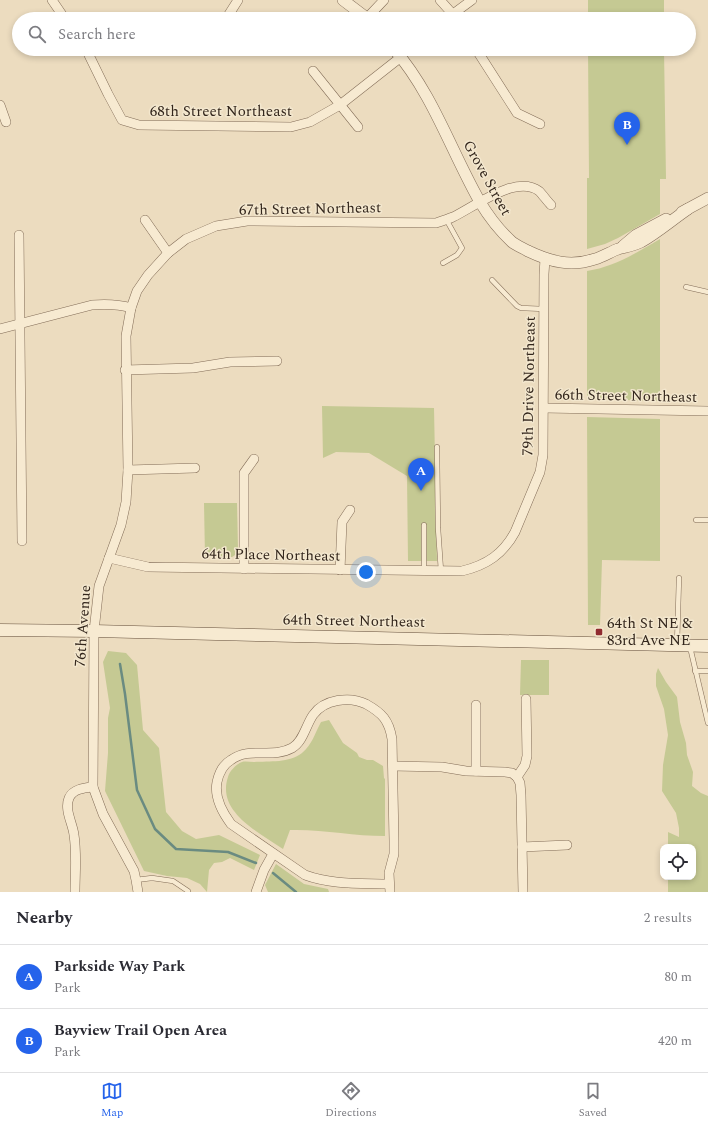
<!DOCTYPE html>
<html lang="en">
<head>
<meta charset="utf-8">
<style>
	:root { --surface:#fff; --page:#f7f7f7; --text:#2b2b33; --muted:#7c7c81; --line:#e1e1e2; --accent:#2563eb }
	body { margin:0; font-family:Spectral,serif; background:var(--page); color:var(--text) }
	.controls { position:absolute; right:12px; bottom:12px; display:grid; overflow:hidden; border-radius:8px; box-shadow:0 2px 6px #0003 }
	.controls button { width:36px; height:36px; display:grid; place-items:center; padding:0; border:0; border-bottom:1px solid var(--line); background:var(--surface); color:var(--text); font:20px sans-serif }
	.you { position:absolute; left:366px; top:572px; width:14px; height:14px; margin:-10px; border:3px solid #fff; border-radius:50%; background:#1a73e8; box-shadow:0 0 0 6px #1a73e833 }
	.badge { display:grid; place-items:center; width:26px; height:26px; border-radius:50%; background:var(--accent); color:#fff; font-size:13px; font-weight:700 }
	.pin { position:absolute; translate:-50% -33px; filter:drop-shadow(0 1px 2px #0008) }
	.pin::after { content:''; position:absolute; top:21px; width:14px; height:12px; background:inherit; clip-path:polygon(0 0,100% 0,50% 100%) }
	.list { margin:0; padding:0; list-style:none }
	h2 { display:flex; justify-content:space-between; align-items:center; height:52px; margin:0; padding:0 16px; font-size:17px }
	h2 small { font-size:13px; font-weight:400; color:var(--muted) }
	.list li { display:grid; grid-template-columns:26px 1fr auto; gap:12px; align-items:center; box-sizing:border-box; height:64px; padding:0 16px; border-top:1px solid var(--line) }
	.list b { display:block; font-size:15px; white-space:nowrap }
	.list p { margin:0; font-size:13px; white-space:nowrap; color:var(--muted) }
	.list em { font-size:13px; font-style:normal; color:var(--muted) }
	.icon { flex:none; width:22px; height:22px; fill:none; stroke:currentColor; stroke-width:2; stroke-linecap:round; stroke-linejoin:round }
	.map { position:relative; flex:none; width:708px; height:892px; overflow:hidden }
	.search { position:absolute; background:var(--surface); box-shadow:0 2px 6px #0003; left:12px; right:12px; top:12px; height:44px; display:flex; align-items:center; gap:10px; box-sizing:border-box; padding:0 14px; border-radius:22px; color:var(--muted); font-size:15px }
	.sheet { height:180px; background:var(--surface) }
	nav { display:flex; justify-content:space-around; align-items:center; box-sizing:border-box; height:56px; border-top:1px solid var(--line); background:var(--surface); font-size:11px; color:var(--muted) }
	nav a { display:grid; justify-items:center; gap:2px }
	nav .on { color:var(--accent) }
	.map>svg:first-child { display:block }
</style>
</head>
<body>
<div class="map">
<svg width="708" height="892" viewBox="0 0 708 892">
	<rect width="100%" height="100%" fill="#ecdcbf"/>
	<g fill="#c5c993">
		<rect x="588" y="0" width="76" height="19"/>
		<polygon points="588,49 664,49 666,179 660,179 660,214 618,238 605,244 587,249 587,178 589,178"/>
		<path d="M 660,239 L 660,401 L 587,399 L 587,271 C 614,267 636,253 660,239 Z"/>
		<polygon points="322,406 434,408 437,561 408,561 407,476 369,453 336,452 323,458"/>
		<polygon points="587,417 660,419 660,561 602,560 600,625 588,625"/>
		<polygon points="204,503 237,503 238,549 235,555 232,557 205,557"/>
		<polygon points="108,651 126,653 137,665 143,730 159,748 166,812 182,831 196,839 219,835 260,855 254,870 230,858 222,862 214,863 209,870 207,892 200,884 187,878 167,876 144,871 105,791 108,753 108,718 110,708 103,662"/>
		<polygon points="521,660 549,660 549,695 520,695"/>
		<polygon points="658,668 666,682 677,697 680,722 686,743 687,755 693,772 692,786 701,793 708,796 708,892 668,892 668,877 693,877 693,847 668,847 668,832 679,837 679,828 676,813 662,791 663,765 668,735 664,709 656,686 656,674"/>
		<path d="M 329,720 L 343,743 L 357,753 L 359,757 L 367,760 L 373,760 L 383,766 L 384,778 L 385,779 L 385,836 C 353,836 322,829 290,830 L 283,849 C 260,833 216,812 228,777 C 229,772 236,764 242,762 C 245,761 250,762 254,762 C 270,761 289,763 302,753 C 312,745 315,733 321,722 Z"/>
		<polygon points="276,864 304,884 328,889 329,892 268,892 265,885"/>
	</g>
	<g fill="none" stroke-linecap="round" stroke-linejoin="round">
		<g stroke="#6a8b81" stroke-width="2.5">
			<polyline points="120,664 125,694 137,790 155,829 176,849 228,852 256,863"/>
			<polyline points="273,873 296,892"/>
		</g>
		<g stroke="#836d58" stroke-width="5.5">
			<g id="service">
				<polyline points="443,263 457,255 462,248 446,219"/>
				<polyline points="492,280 517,306 521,308 544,309"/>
				<polyline points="686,287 708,292"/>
				<polyline points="437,447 438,528 441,571"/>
				<polyline points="696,520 708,520"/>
				<polyline points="424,525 424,571"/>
				<polyline points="677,645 679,578"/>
				<polyline points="690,647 708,723"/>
				<polyline points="695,671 708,671"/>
				<polyline points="136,880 152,878 173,881 188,891"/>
			</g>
		</g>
		<g stroke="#836d58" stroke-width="10">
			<g id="minor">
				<polyline points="52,0 65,19"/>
				<polyline points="440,0 457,19"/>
				<polyline points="453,14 472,0"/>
				<polyline points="367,18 384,0"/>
				<polyline points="226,19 238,0"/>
				<polyline points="86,49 108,94 122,120 139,125 291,127 310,122 340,105 401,57"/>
				<polyline points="476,49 517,113 540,124"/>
				<polyline points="313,71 358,127"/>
				<polyline points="0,105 6,122"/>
				<polyline points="145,220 168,253"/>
				<polyline points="19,235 22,541"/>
				<polyline points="131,308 126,336 128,470 126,502 121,525 99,586 94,631 93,787 103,814 134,871 136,880 138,892"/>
				<path d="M 0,329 L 92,305 C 105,304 118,304 131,308 L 137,291 L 148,275 L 168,253 L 186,239 L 216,226 L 247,221 L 436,223 C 442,221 448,219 453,217 C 474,207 516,174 539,191 C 543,195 547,201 551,205"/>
				<polyline points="125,370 193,368 230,362 277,361"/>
				<polyline points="544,408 708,411"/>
				<polyline points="128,470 195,468"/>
				<path d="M 109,558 L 148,567 L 462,571 C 487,565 503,554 515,532 L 540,472 L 543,455 L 544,274 L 545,259"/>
				<polyline points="244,569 244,473 254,459"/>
				<polyline points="340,570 342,522 350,510"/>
				<polyline points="393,766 442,767 466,771 505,772 512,773 517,777"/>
				<polyline points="476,771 476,705"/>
				<polyline points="522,847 567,845"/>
				<path d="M 389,884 C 361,883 332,885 305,875 L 231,824 C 222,812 214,798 217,782 C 219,773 222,765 231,760 C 250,746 272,759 292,748 C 303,742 306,725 313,715 C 324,699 350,696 366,704 C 382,713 389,720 392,739 L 394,841 L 394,854 L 389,873 L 390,892"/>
				<path d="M 75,892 C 75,874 77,854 74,835 C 73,824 64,810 69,798 C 73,789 84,788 93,787"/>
				<polyline points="256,892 264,870 273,854"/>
				<polyline points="523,892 521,795 520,783 517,777 525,765 527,756 526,699"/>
			</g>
		</g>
		<g stroke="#836d58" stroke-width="12">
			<g id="tertiary">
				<polyline points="343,0 368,19"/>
				<path d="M 394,49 C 433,94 451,151 480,202 C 489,217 500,231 512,242 C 517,246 523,248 528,251 C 551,262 571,267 595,259 C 603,257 610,252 618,249 C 625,247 633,246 641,242 C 657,233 672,220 688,209"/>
				<polyline points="682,212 708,198"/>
				<polyline points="623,246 636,235 666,219"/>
			</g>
		</g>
		<g stroke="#654f3b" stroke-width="13">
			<polyline id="secondary" points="0,630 94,631 708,646"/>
		</g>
		<use href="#service" stroke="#f7ead1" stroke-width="4.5"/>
		<use href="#minor" stroke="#f7ead1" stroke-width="9"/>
		<use href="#tertiary" stroke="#f7ead1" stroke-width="11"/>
		<use href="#secondary" stroke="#f7ead1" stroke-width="12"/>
	</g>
	<rect fill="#902a2f" stroke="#f3e7ce" stroke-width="1.5" x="595" y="628" width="8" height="8" rx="2"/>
	<g text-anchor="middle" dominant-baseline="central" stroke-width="3" stroke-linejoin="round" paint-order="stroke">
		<g font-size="15" fill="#33261c" stroke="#f3e7ce">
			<text x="221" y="111">68th Street Northeast</text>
			<text transform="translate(487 178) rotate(61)">Grove Street</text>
			<text transform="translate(310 209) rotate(-1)">67th Street Northeast</text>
			<text transform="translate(529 386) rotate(-89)">79th Drive Northeast</text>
			<text transform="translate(626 396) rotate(1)">66th Street Northeast</text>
			<text transform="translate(271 555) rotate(1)">64th Place Northeast</text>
			<text transform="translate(354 621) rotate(1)">64th Street Northeast</text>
			<text transform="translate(83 626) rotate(-86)">76th Avenue</text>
		</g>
		<g font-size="15" fill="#33261c" stroke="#f3e7ce" text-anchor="start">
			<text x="607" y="623">64th St NE &amp;<tspan x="607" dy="17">83rd Ave NE</tspan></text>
		</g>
	</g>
</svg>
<div class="controls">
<button><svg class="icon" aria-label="locate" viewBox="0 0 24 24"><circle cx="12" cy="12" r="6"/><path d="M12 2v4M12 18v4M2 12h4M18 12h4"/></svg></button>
</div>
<div class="you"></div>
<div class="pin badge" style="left:421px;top:491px">A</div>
<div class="pin badge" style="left:627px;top:145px">B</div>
<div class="search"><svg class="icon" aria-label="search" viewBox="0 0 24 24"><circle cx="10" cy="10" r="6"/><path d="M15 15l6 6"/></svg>Search here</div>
</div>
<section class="sheet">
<h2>Nearby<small>2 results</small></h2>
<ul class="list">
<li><span class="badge">A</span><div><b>Parkside Way Park</b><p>Park</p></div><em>80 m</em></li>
<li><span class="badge">B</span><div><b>Bayview Trail Open Area</b><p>Park</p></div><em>420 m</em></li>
</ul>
</section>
<nav>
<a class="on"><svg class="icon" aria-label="map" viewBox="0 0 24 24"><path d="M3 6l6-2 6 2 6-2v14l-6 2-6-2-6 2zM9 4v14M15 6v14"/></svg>Map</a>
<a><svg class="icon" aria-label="directions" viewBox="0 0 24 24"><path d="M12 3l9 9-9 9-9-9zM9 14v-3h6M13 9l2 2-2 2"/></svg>Directions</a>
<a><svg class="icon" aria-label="saved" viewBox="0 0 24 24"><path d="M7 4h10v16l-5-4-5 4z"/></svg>Saved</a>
</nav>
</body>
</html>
